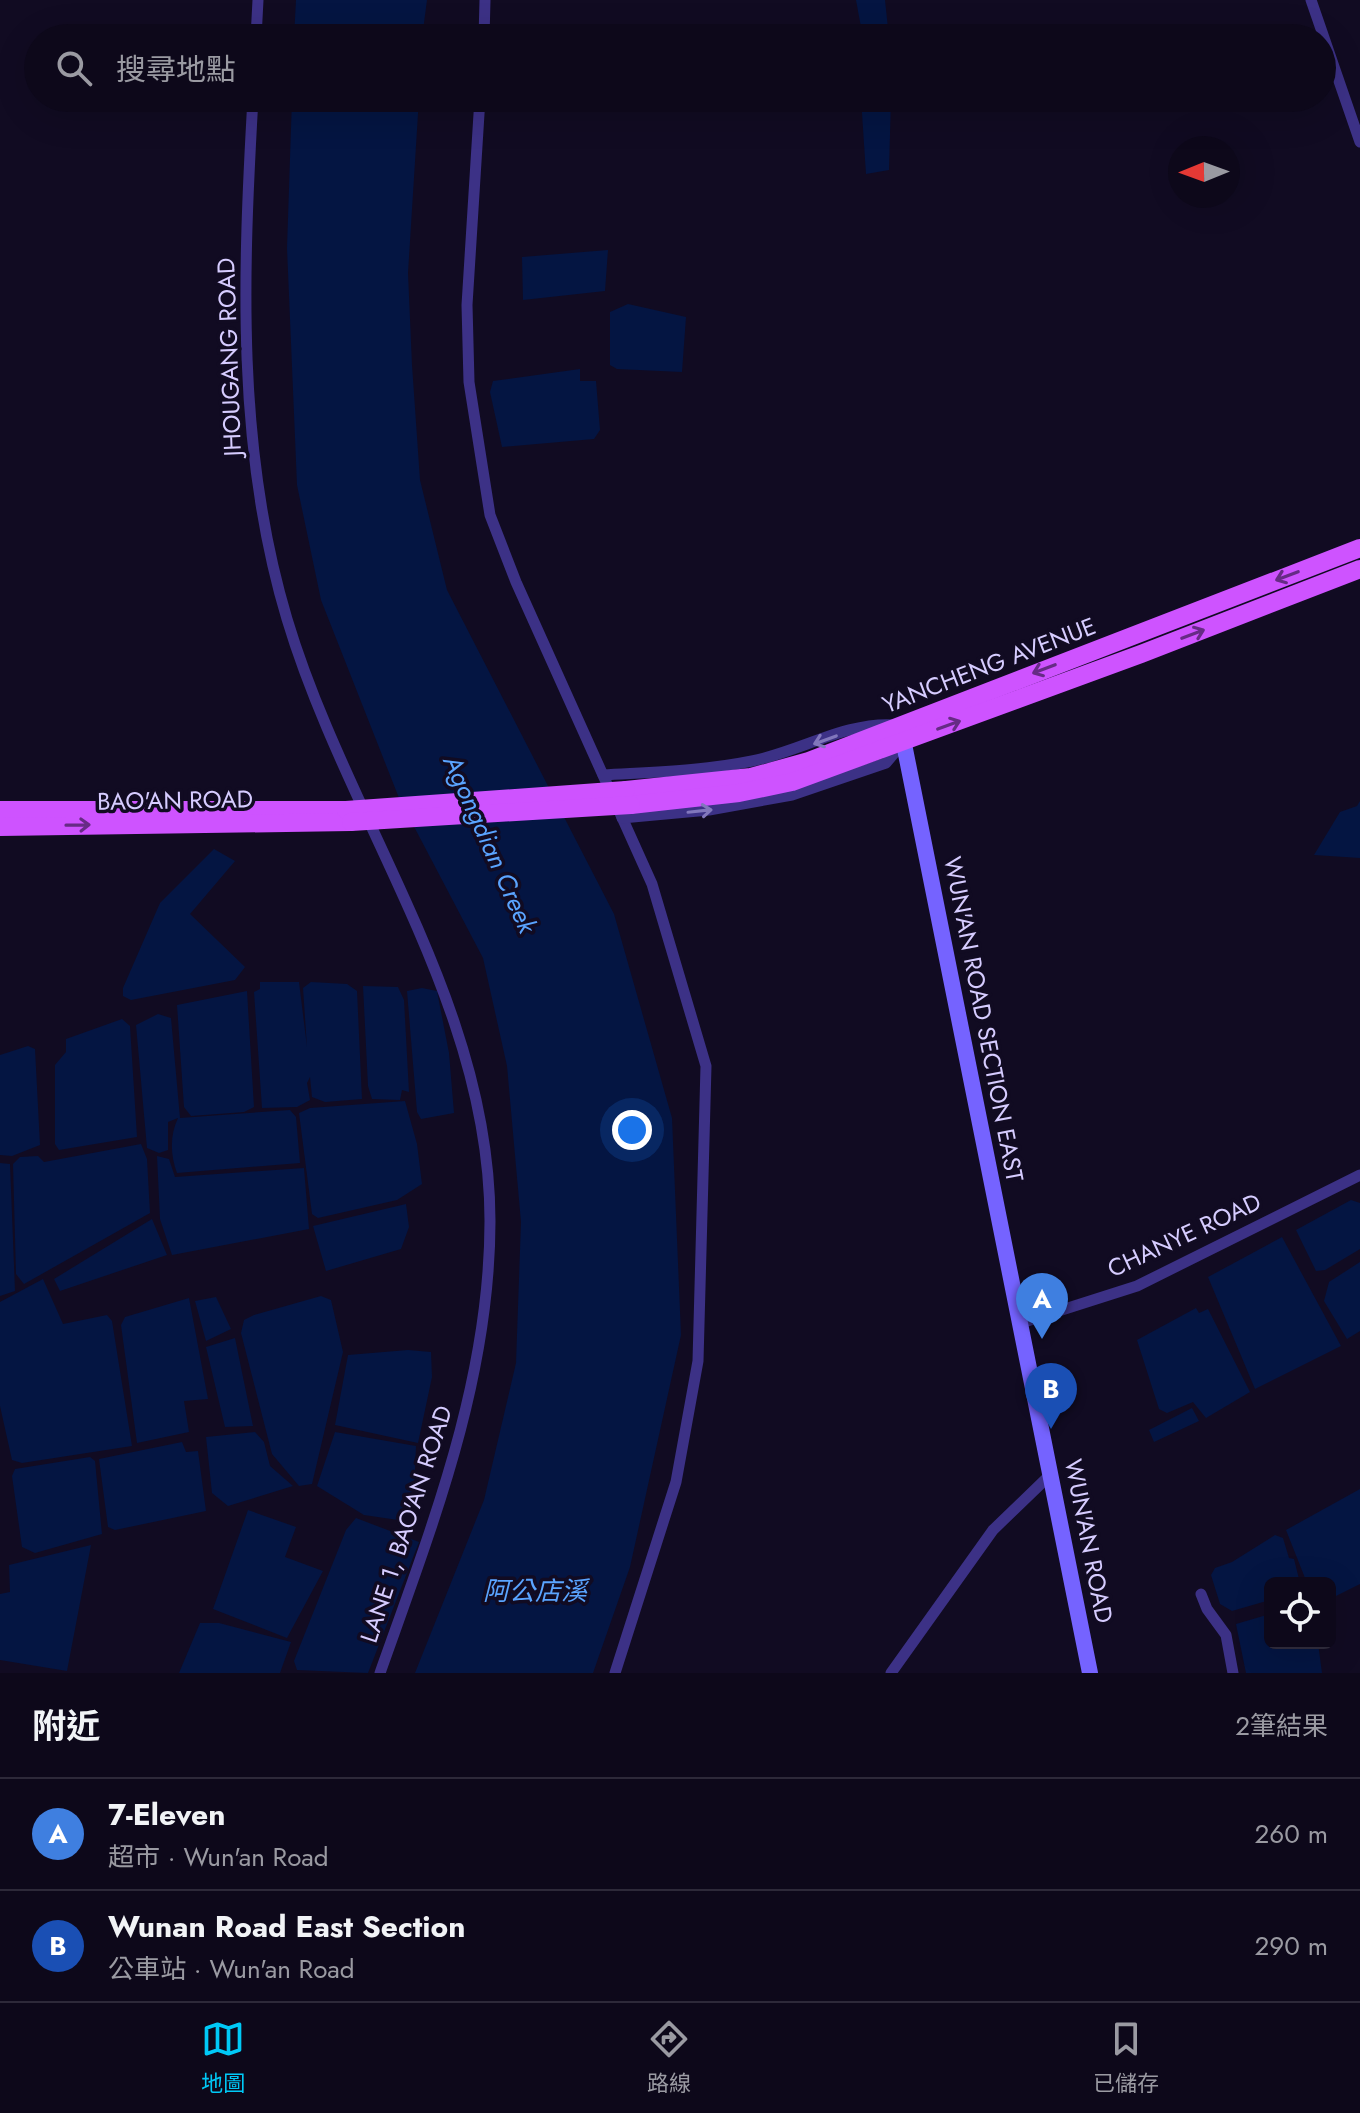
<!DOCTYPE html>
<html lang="zh-TW">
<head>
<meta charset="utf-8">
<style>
	:root { --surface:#0d081a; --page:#161123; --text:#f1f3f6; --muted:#9a9aa2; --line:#2d2939; --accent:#00c9f7 }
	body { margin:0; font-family:Jost,"Noto Sans TC",sans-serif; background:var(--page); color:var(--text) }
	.controls { position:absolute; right:24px; bottom:24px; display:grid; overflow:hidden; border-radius:12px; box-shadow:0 8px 32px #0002 }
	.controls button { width:72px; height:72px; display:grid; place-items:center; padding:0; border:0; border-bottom:2px solid var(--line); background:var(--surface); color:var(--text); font:40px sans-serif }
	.compass { position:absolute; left:1168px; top:136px; width:72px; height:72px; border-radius:50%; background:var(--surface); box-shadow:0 8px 32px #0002; rotate:269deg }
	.you { position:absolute; left:632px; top:1130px; width:28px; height:28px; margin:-20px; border:6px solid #fff; border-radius:50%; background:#1a73e8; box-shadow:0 0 0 12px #1a73e833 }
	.badge { display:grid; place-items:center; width:52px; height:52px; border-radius:50%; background:var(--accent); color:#fff; font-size:26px; font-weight:700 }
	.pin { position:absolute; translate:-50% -66px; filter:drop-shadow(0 2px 4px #0008) }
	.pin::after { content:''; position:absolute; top:42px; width:28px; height:24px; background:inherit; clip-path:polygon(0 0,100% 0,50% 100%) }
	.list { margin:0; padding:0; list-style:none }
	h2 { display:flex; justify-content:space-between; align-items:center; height:104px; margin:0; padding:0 32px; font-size:34px }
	h2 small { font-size:26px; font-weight:400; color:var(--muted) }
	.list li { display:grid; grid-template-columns:52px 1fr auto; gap:24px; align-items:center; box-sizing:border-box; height:112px; padding:0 32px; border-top:2px solid var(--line) }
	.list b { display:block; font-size:30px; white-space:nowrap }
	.list p { margin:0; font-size:26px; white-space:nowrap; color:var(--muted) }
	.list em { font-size:26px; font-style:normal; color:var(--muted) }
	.icon { flex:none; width:44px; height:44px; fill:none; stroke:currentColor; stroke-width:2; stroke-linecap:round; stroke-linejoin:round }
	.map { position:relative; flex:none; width:1360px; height:1673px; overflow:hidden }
	.search { position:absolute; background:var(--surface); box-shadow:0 8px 32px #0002; left:24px; right:24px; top:24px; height:88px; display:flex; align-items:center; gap:20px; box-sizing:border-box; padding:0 28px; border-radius:44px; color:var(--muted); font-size:30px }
	.sheet { height:328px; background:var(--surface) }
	nav { display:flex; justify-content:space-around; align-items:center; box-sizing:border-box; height:112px; border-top:2px solid var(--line); background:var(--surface); font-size:22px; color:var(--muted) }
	nav a { display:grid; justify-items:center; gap:4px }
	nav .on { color:var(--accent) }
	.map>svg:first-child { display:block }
</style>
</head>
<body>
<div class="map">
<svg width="1360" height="1673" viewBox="0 0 1360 1673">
	<rect width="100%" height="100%" fill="#110b22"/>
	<g fill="#041542">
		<polygon points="296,0 427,0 422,38 294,38"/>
		<polygon points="856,0 885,0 889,38 863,38"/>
		<polygon points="292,98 419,98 408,273 412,365 420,480 447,590 614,914 672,1118 681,1335 630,1567 593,1673 415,1673 484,1500 516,1363 521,1222 507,1066 483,958 399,798 321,600 297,485 287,248"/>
		<polygon points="861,98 891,98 889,170 866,174"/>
		<polygon points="608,250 605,291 523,300 522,257"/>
		<polygon points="628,304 686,317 682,372 617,369 610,365 610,312"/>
		<polygon points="580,369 580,381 596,381 600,430 594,439 502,447 490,392 493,381"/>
		<polygon points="1360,801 1360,858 1314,855 1340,812 1357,806"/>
		<polygon points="214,849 235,861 190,914 245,967 235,980 131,1000 123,996 123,988 160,903"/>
		<polygon points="260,982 299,982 307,1047 303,988 311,982 347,984 357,991 362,1099 325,1102 312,1097 310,1077 307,1083 310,1100 297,1107 262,1108 254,992 260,989"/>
		<polygon points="363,986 398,987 404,1000 409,1092 402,1090 400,1100 372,1099 368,1086"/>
		<polygon points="422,988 437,991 449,1053 454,1113 421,1119 417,1112 407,991"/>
		<polygon points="247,991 254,1107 244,1112 191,1116 184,1107 177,1005"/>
		<path d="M 158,1014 L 171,1018 L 180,1118 L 290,1110 L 296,1117 L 300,1163 L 177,1173 C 170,1154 170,1135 178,1118 L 168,1122 L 168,1150 L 159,1153 L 147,1148 L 136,1025 Z"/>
		<polygon points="122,1019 130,1026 137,1137 59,1150 55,1144 55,1065 66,1052 66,1039"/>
		<polygon points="28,1046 35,1049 40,1145 12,1156 0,1155 0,1055"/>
		<polygon points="405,1101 417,1144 422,1184 397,1200 318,1218 312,1214 299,1113 310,1108"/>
		<polygon points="141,1144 147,1159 150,1213 24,1284 16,1274 13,1164 20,1157 38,1156 44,1162"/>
		<polygon points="157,1156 169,1159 175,1177 304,1168 309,1229 172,1255 160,1219"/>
		<polygon points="0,1163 10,1164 15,1291 0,1296"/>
		<polygon points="1351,1200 1360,1203 1360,1249 1325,1270 1316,1271 1296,1230"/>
		<polygon points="406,1204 409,1227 401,1249 326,1271 313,1226"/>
		<polygon points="152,1219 167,1255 60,1291 54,1279"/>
		<polygon points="1282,1237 1341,1346 1255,1389 1208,1277"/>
		<polygon points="1360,1262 1360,1331 1347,1339 1324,1301 1329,1282"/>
		<polygon points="43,1279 63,1324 107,1315 112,1321 132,1446 22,1463 12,1460 0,1406 0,1302"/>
		<polygon points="321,1296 331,1300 343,1352 312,1484 299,1486 272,1454 241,1333 244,1320 254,1315"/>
		<polygon points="216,1297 231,1329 206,1341 195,1301"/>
		<polygon points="189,1298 208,1399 184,1401 189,1432 137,1443 121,1325 125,1317"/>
		<polygon points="1196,1308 1199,1313 1208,1309 1250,1392 1206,1418 1193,1402 1167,1413 1159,1409 1137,1340"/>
		<polygon points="235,1338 253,1426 225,1427 206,1347"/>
		<polygon points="408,1350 431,1352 432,1377 418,1443 335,1425 348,1355"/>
		<polygon points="1192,1408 1199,1421 1154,1442 1149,1430"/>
		<polygon points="255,1432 264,1442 270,1466 293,1486 228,1506 212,1493 206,1437"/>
		<polygon points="335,1432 416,1446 414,1493 398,1520 364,1515 317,1486"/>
		<polygon points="182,1442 186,1452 198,1451 206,1511 115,1530 108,1527 99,1459"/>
		<polygon points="90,1457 95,1461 102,1534 35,1553 22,1547 12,1476 15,1469"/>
		<polygon points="1360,1489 1360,1584 1330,1599 1330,1583 1307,1583 1286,1530"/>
		<polygon points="248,1510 296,1527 285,1557 323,1571 287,1638 213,1609"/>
		<polygon points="356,1518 419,1542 368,1673 297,1670 294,1661 346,1530"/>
		<polygon points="1275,1535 1283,1538 1289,1558 1294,1559 1300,1583 1270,1583 1270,1600 1232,1611 1220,1604 1211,1575 1215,1568 1232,1562"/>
		<polygon points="91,1545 67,1671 0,1660 0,1594 10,1592 9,1565"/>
		<polygon points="1270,1614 1270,1643 1318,1643 1322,1673 1246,1673 1236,1624"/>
		<polygon points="200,1623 219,1623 291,1642 280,1673 179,1673"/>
	</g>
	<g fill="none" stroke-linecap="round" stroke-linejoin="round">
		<g stroke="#3c3186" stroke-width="11">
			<polyline points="1311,0 1360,142"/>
			<polyline points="256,38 258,0"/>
			<polyline points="484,38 485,0"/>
			<path d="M 253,98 C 243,273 236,449 287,619 C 348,822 490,1002 490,1221 C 490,1380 432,1526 380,1673"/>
			<polyline points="480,98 467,305 469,382 490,515 516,582 652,884 706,1066 698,1361 676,1482 615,1673"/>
			<path d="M 603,775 C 653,772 703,771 752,761 C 799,752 847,721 895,725"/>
			<polyline points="622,818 709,810 792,795 886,763 902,744"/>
			<polyline points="1021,1323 1137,1286 1360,1175"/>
			<polyline points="1201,1594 1207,1609 1226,1635 1233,1673"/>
			<polyline points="891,1673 993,1530 1051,1474"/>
		</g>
		<polyline stroke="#7563ff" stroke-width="16" points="901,729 1090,1673"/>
		<g stroke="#ce53ff" stroke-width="18">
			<polyline points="626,790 751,777 809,761 1360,548"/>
			<polyline points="631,805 739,793 792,782 1141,654 1360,569"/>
			<polyline points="0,810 346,810"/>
			<polyline points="0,827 351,822"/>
		</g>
		<g stroke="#ce53ff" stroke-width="18">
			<polyline points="346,810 626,790"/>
			<polyline points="351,822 631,805"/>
		</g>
	</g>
	<defs><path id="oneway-shaft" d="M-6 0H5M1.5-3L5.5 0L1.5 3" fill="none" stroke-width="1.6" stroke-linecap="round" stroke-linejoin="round" transform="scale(2)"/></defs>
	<g stroke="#662b85">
		<use href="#oneway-shaft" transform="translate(1287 576) rotate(159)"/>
		<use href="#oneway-shaft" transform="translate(1193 634) rotate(-21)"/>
		<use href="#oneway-shaft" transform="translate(1044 669) rotate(159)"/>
		<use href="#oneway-shaft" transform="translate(949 725) rotate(-20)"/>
		<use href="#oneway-shaft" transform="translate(78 825) rotate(-1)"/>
	</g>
	<g stroke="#8177bc">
		<use href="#oneway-shaft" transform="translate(825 740) rotate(160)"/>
		<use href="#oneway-shaft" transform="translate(700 811) rotate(-6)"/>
	</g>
	<g text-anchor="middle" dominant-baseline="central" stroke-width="7" stroke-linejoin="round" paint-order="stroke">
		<g font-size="24" fill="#d6ccff" stroke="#110b22">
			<text transform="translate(229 357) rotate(-92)">JHOUGANG ROAD</text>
			<text transform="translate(989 665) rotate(-21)">YANCHENG AVENUE</text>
			<text transform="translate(175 800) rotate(-1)">BAO'AN ROAD</text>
			<text transform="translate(984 1019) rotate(79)">WUN'AN ROAD SECTION EAST</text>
			<text transform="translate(1184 1235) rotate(-25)">CHANYE ROAD</text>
			<text transform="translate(406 1524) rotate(-72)">LANE 1, BAO'AN ROAD</text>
			<text transform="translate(1089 1541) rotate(79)">WUN'AN ROAD</text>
		</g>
		<g font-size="26" font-style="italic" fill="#5aa4ff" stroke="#110b22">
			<text transform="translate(490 844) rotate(66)">Agongdian Creek</text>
			<text x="535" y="1591">阿公店溪</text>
		</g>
	</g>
</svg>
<div class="controls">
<button><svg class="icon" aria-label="locate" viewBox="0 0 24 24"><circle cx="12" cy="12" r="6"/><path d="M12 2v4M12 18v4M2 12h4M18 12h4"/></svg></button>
</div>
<svg class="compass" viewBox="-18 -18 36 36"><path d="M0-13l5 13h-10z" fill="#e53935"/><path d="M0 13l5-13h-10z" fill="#9a9aa2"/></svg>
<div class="you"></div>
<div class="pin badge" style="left:1042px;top:1339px;background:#3f7fe0">A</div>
<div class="pin badge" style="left:1051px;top:1429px;background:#1a4fb4">B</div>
<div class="search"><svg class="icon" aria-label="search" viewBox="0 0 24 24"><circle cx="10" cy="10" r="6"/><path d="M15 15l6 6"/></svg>搜尋地點</div>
</div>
<section class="sheet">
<h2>附近<small>2筆結果</small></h2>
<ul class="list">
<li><span class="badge" style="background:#3f7fe0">A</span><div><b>7-Eleven</b><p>超市 · Wun'an Road</p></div><em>260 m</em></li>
<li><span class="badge" style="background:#1a4fb4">B</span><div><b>Wunan Road East Section</b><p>公車站 · Wun'an Road</p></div><em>290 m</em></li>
</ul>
</section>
<nav>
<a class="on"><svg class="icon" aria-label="map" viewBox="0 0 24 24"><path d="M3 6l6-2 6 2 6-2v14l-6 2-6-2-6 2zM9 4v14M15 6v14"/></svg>地圖</a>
<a><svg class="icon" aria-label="directions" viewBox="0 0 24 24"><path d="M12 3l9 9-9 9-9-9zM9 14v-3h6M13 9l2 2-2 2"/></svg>路線</a>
<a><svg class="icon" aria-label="saved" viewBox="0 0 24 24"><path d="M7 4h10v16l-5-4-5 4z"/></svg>已儲存</a>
</nav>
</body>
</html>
